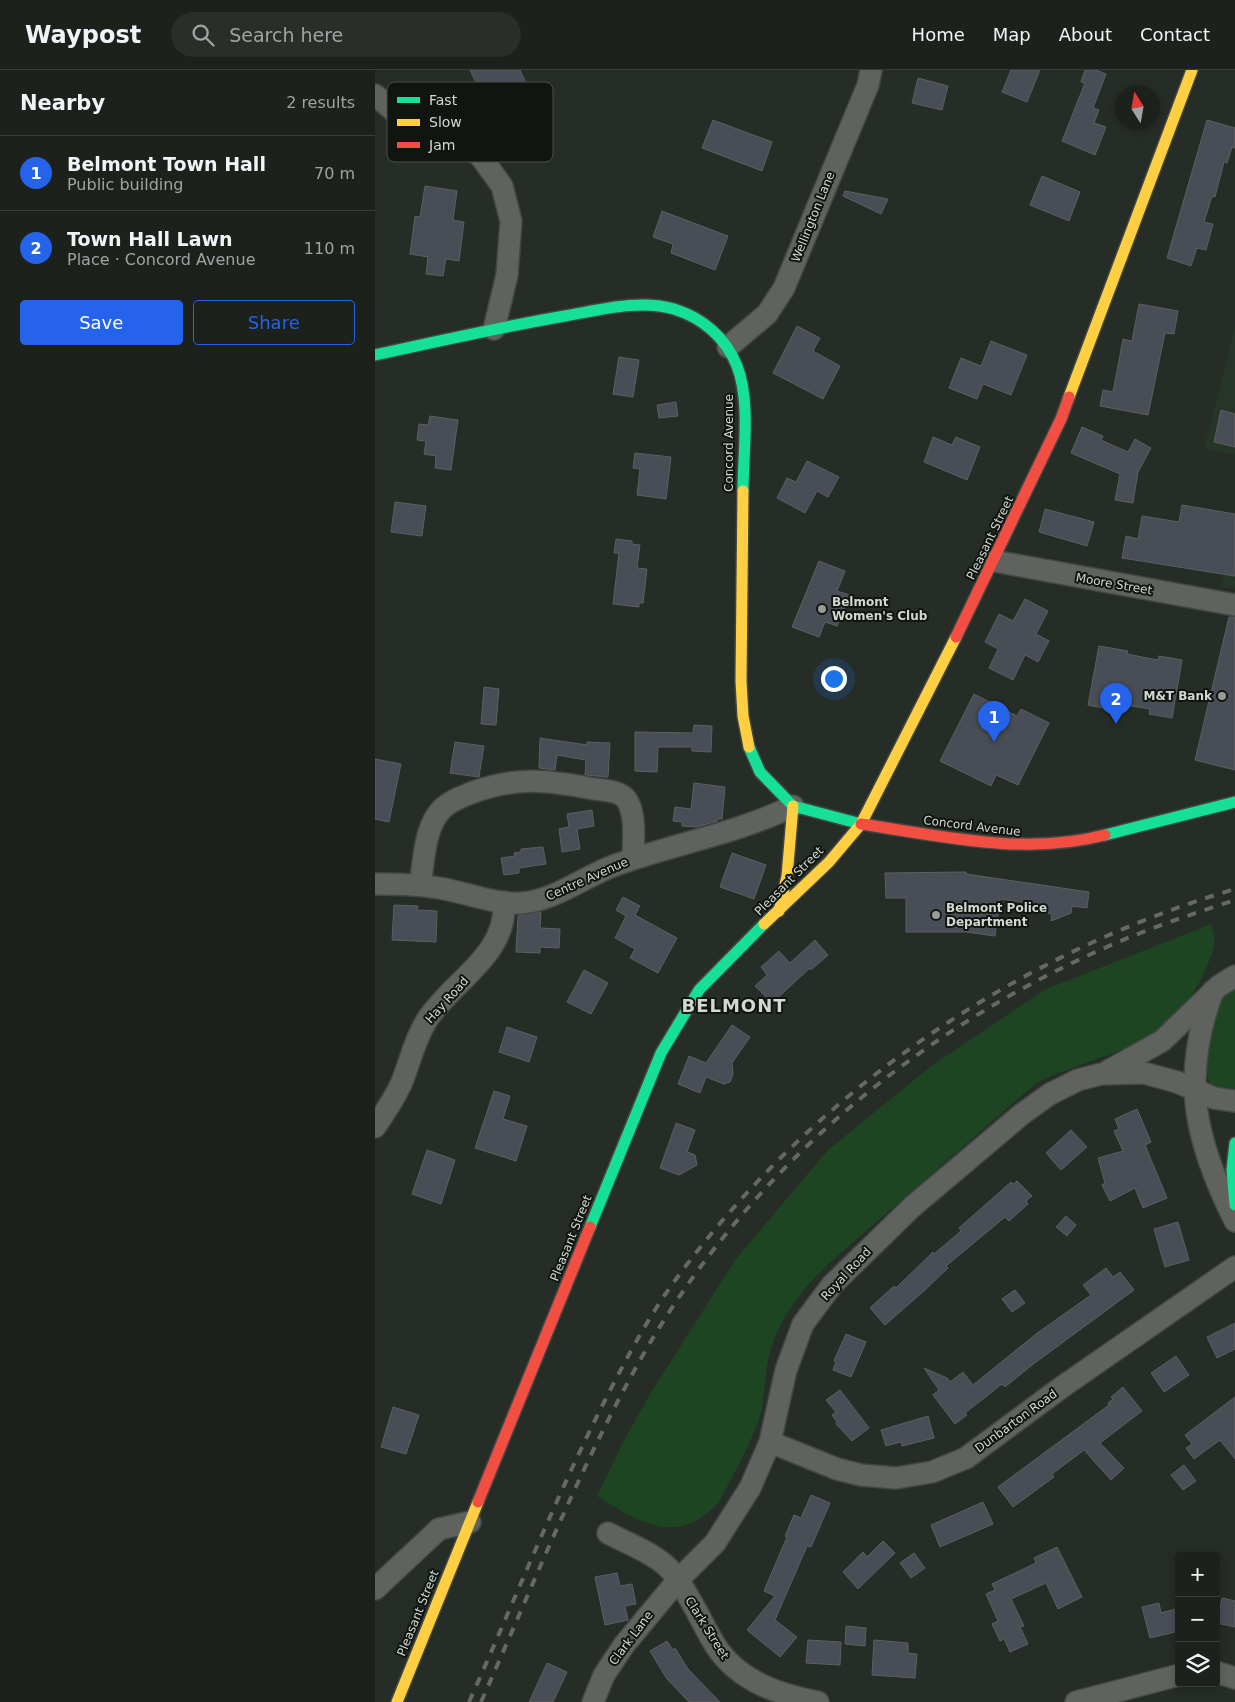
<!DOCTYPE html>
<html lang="en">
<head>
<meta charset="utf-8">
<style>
	:root { --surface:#1c211c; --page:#292e29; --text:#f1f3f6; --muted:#a0a3a3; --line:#3a3e3b; --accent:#2563eb }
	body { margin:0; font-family:"DejaVu Sans",sans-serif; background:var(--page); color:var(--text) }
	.controls { position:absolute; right:15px; bottom:15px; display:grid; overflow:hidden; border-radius:5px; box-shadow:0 2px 8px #0003 }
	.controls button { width:45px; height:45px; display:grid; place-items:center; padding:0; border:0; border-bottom:1px solid var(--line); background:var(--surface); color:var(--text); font:25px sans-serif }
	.compass { position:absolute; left:740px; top:15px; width:45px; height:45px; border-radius:50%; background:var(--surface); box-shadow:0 2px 8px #0003; rotate:349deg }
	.you { position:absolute; left:458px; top:608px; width:18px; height:18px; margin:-12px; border:4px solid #fff; border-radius:50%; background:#1a73e8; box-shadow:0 0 0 8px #1a73e833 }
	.badge { display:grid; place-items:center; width:32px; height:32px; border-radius:50%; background:var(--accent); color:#fff; font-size:16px; font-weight:700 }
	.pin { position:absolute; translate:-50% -41px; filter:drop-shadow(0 1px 2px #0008) }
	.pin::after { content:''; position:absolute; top:26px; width:18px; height:15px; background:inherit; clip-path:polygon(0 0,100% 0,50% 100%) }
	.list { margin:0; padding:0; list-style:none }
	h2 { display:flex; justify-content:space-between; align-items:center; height:65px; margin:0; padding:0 20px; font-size:21px }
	h2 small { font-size:16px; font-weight:400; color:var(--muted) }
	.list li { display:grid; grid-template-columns:32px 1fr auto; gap:15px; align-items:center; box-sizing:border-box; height:75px; padding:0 20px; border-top:1px solid var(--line) }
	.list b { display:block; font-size:19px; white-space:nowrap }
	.list p { margin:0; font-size:16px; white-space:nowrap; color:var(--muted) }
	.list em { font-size:16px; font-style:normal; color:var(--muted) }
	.actions { display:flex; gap:10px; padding:15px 20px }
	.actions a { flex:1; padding:11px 0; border:1px solid var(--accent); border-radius:5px; text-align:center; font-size:18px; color:var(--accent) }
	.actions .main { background:var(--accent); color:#fff }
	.icon { flex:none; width:28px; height:28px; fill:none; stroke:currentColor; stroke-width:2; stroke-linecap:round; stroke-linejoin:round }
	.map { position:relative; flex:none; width:860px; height:1632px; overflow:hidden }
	header { display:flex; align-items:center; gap:30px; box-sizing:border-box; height:70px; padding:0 25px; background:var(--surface); border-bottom:1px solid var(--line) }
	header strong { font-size:24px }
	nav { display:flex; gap:28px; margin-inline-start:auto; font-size:18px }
	.search { width:350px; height:45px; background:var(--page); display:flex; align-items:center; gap:12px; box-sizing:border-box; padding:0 18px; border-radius:28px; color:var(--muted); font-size:19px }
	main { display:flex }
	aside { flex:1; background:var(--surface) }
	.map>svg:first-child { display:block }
</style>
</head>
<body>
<header>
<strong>Waypost</strong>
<div class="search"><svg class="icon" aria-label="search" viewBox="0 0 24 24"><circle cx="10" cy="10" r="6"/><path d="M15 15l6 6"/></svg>Search here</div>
<nav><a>Home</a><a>Map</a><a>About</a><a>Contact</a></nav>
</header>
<main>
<aside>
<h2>Nearby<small>2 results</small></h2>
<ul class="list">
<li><span class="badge">1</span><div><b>Belmont Town Hall</b><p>Public building</p></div><em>70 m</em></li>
<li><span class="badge">2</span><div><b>Town Hall Lawn</b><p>Place · Concord Avenue</p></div><em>110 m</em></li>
</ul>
<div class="actions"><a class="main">Save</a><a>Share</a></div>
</aside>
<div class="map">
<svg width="860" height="1632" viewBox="0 0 860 1632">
	<rect width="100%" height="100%" fill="#262c26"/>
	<g fill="#273528">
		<polygon points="860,256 860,385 829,379"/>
		<polygon points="860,442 860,519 846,517"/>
	</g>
	<g fill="#1e4522">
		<path d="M 836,854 C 843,875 838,881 830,901 C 793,982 732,979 661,1013 L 452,1195 C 423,1224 399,1255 392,1296 C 389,1314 390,1332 384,1349 C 374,1378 358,1405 344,1432 C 302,1478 264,1452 222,1426 L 250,1368 L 277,1321 L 360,1190 L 453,1080 L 555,997 L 669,920 Z"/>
		<path d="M 860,918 L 860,1018 L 850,1021 L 836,1015 C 826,996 836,949 845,930 C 848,923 854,921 860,918 Z"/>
	</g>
	<g fill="#484d56" stroke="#5d6060">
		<polygon points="95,0 145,0 160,33 134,45 131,39 117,45"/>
		<polygon points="636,0 665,0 652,32 627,22"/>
		<polygon points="710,0 721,0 731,4 718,38 724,40 719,53 731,57 720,85 687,71 710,13 706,12"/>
		<polygon points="543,8 573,16 567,40 537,33"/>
		<polygon points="338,50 397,72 387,101 327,78"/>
		<polygon points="832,50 860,58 860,78 857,77 852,93 849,92 840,127 837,126 829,152 838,154 831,180 822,178 816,196 792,188"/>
		<polygon points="667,106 705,122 694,151 655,135"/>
		<polygon points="50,116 82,121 78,150 89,152 84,191 71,189 68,206 51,204 53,187 35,184 40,146 45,147"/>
		<polygon points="470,121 513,129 506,144 468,126"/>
		<polygon points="287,141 353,166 340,200 296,183 298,174 278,167"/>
		<polygon points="764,234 803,241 799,264 790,263 773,345 725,336 728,320 738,322 748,269 757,271"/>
		<polygon points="422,256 445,268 438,281 465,296 448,329 398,303"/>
		<polygon points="616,271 652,285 636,325 608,314 602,329 574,318 586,288 606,296"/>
		<polygon points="244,287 264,290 258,327 238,324"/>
		<polygon points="301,332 303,346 284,348 282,335"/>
		<polygon points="846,340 860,344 860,377 839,372"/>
		<polygon points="55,346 83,350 76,400 60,398 61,386 49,384 51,371 42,370 44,354 53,355"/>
		<polygon points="707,357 728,366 726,370 753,382 760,369 776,378 763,402 758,433 740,430 745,404 696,383"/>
		<polygon points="558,367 577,375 581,367 605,377 592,410 549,392"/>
		<polygon points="260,383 296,387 291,429 262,425 265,399 258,398"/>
		<polygon points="432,391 464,407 453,427 442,421 430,443 402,428 412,408 421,412"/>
		<polygon points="20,432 51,436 47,466 16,462"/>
		<polygon points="807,435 860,444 860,506 747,488 751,466 763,469 767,446 804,452"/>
		<polygon points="670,439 719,452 712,476 664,462"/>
		<polygon points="241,469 257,471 257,474 265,475 262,498 272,499 268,533 264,533 264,537 238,534 244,483 239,483"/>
		<polygon points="444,491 470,501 462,521 475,525 462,556 450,552 444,567 417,557"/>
		<polygon points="650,529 673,541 661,564 674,571 663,592 650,585 638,610 614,598 623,579 610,572 624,544 638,551"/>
		<polygon points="854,547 860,547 860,700 820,690"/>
		<polygon points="724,576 753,581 752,584 783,590 784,586 807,590 797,648 774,644 775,639 744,634 743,641 713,635"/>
		<polygon points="109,617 124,619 121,655 106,654"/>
		<polygon points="599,624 642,646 646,639 674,653 643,715 621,705 616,716 565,691"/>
		<polygon points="319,655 337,656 336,682 317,681 317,677 283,677 282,702 260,701 260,662 318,663"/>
		<polygon points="165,668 212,675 212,672 235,673 233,707 210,705 211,690 182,685 180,700 164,698"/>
		<polygon points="80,672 109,676 104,707 75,703"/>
		<polygon points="0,689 26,694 14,752 0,749"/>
		<polygon points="319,713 350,717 347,749 342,749 342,751 322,757 307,756 307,752 298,751 300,737 316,739"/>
		<polygon points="217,740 219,756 202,759 205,779 187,782 184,759 194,757 192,744"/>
		<polygon points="168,777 171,794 144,798 144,803 129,805 126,788 140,786 139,783 146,782 146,779"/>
		<polygon points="357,783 391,795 379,829 345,817"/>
		<polygon points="591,802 591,804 714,822 712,838 697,836 696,843 676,851 677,844 672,843 673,836 625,829 620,866 591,862 531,862 531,828 511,828 510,803"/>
		<polygon points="248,827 265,836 260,845 302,868 283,903 255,888 260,879 240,868 251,846 241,840"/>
		<polygon points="19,835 43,836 42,840 62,841 61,872 17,870"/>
		<polygon points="166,842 165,858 185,859 184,878 165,877 165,883 141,882 143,846"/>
		<polygon points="440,870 453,885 436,900 435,898 397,933 380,916 392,905 386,897 404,881 415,893"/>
		<polygon points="209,900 233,913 216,944 192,932"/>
		<polygon points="357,955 375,967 357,993 358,1004 355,1012 349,1014 331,1007 325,1023 303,1014 314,986 331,993"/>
		<polygon points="132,957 162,967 154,992 124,982"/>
		<polygon points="119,1021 135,1026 128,1049 152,1056 141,1091 100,1078"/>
		<polygon points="762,1039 776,1072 770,1075 792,1128 768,1138 760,1118 735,1131 727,1115 730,1113 723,1088 748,1081 739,1061 744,1059 740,1049"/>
		<polygon points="301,1053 320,1060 312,1082 320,1085 322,1095 304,1105 285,1098"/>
		<polygon points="696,1060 712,1077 686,1100 671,1083"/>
		<polygon points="52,1080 80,1090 66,1134 37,1124"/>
		<polygon points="642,1111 657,1126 651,1131 653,1134 634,1151 630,1147 571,1196 573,1198 549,1221 510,1255 495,1238 519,1216 521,1218 558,1182 559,1184 586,1161 584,1158 636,1112 638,1114"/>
		<polygon points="691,1146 701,1155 692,1166 681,1157"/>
		<polygon points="803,1152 814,1190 790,1197 779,1159"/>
		<polygon points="731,1198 738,1207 745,1202 759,1220 657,1295 630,1317 627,1314 590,1343 592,1345 580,1354 558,1325 564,1320 549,1298 572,1308 575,1312 588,1302 598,1315 661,1264 716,1225 708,1215"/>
		<polygon points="640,1220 650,1233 637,1242 627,1229"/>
		<polygon points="860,1253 860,1279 842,1288 832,1267"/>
		<polygon points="471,1264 491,1272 476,1307 458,1300 461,1292 459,1291"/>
		<polygon points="801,1286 814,1305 789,1322 776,1303"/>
		<polygon points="748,1317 767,1341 725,1373 749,1398 736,1410 709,1380 677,1404 679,1407 638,1437 623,1417 734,1335 733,1333 738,1329 736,1327"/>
		<polygon points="465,1320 494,1358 477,1371 461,1354 462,1352 457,1345 461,1342 451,1330"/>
		<polygon points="860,1327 860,1389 845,1370 819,1389 811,1378 817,1374 810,1365"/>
		<polygon points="18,1337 44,1345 31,1384 6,1377"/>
		<polygon points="553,1346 559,1368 527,1376 526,1372 511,1376 506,1360"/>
		<polygon points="809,1395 821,1411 808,1420 796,1405"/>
		<polygon points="436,1425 455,1433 436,1477 432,1476 400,1550 422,1567 405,1587 372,1560 400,1526 389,1521 412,1467 410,1466 419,1445 426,1448"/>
		<polygon points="608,1432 618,1454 565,1477 556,1455"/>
		<polygon points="508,1471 520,1483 483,1519 468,1502 488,1482 492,1487"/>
		<polygon points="682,1477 707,1527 683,1539 671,1513 636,1529 649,1556 645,1557 653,1574 635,1582 629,1569 625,1571 617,1554 623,1551 611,1524 620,1520 617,1514 661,1493 659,1488"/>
		<polygon points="539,1483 550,1498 536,1508 525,1493"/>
		<polygon points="242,1503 245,1516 257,1514 261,1534 250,1536 253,1550 230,1555 220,1507"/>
		<polygon points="847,1528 860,1531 860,1557 842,1553"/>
		<polygon points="784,1533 786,1543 804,1538 804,1561 775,1568 767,1537"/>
		<polygon points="471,1556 491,1558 490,1576 470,1574"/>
		<polygon points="433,1570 466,1572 465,1595 431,1593"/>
		<polygon points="499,1570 533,1573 533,1583 542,1584 540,1608 497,1605"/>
		<polygon points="292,1571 298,1580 300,1578 313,1599 345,1632 314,1632 292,1609 275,1581"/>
		<polygon points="172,1593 192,1602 178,1632 154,1632"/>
	</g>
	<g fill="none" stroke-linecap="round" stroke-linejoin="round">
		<g stroke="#424743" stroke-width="24">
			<g id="street">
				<polyline points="0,25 19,41 76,61 106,87 127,116 136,151 132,205 119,259"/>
				<polyline points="353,277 392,244 409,218 493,15 496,0"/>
				<polyline points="619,491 860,535"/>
				<path d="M 0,814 C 21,814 43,814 64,818 C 90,822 120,835 147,833 C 180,830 207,808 238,796 C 297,774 361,764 418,736"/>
				<path d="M 45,815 C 49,792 49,757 67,739 C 75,731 86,727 96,723 C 141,706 173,710 219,719 C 229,720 245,721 251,729 C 262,744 258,772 258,789"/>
				<path d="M 838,921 C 805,1008 820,1071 860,1151"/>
				<polyline points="733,1001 787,971 844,916 860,906"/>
				<path d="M 0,1057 C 9,1044 19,1029 26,1014 C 35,993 39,970 52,950 C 78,910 132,886 129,832"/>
				<polyline points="395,1372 462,1399 486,1405 521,1408 557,1402 591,1388 687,1317 860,1197"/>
				<path d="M 233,1463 C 253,1474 283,1484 298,1503 C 313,1522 324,1547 336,1568 C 358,1609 400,1624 443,1632"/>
				<polyline points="0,1519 64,1459 95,1452"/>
				<polyline points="841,1602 860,1608"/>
				<polyline points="218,1632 229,1605 249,1575 303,1510 340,1473 375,1418 395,1372 411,1300 428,1254 457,1215 537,1137 647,1044 675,1024 703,1010 726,1004 769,1003 802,1012 839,1028 860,1031"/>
				<polyline points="701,1632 804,1605"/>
			</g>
		</g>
		<g stroke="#424743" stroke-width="14">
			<g id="fast">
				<path d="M 0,285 C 63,271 126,257 190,246 C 225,240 265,229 299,239 C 328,248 351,268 362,296 C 376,332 368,382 368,421"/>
				<polyline points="374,677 385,702 418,736 486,754"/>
				<polyline points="730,765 860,732"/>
				<polyline points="860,1073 857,1100 860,1135"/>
				<polyline points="215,1157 286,983 324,920 389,854"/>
			</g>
		</g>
		<g stroke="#424743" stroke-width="14">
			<g id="slow">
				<polyline points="694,327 817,0"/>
				<polyline points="368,421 366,611 368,646 374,677"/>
				<polyline points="404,841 412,806 418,736"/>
				<polyline points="389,854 454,792 486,754 581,567"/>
				<polyline points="22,1632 103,1432"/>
			</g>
		</g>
		<g stroke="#424743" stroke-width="14">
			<g id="jam">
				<polyline points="581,567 686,349 694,327"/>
				<path d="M 486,754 C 567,766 649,786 730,765"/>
				<polyline points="103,1432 215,1157"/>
			</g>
		</g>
		<use href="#street" stroke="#606260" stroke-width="21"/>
		<use href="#fast" stroke="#16e098" stroke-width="11"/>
		<use href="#slow" stroke="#ffcf43" stroke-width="11"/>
		<use href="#jam" stroke="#f24e42" stroke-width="11"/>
		<g stroke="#666866" stroke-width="4" stroke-dasharray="9 9" stroke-linecap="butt">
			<path d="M 94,1632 C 138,1534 178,1434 226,1338 C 247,1297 269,1254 296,1216 C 432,1027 636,885 860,819"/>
			<path d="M 106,1632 C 157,1518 203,1401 264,1292 C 367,1108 533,966 725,880 C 769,860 814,845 860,830"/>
		</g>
	</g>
	<g fill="#969c96" stroke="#101510" stroke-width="2">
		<circle cx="447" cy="539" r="5"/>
		<circle cx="847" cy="626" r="5"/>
		<circle cx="561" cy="845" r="5"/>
	</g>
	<g text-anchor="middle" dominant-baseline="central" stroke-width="4" stroke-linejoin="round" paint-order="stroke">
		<g font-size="12" fill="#d2d9d3" stroke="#101510">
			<text transform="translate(438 147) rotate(-68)">Wellington Lane</text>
			<text transform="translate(354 373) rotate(-90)">Concord Avenue</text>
			<text transform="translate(615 468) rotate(-64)">Pleasant Street</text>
			<text transform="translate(739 514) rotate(10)">Moore Street</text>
			<text transform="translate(597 756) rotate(7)">Concord Avenue</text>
			<text transform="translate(212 809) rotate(-24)">Centre Avenue</text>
			<text transform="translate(414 811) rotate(-45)">Pleasant Street</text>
			<text transform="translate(72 930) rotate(-48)">Hay Road</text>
			<text transform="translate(196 1168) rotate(-68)">Pleasant Street</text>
			<text transform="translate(471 1204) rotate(-47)">Royal Road</text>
			<text transform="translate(641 1351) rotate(-36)">Dunbarton Road</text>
			<text transform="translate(43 1543) rotate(-68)">Pleasant Street</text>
			<text transform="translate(332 1558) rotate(58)">Clark Street</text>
			<text transform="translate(256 1568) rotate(-53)">Clark Lane</text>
		</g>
		<g font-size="12" font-weight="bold" fill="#d2d9d3" stroke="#101510" text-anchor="start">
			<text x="457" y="532">Belmont<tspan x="457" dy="14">Women's Club</tspan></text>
			<text x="837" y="626" text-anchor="end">M&amp;T Bank</text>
			<text x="571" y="838">Belmont Police<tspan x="571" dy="14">Department</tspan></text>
		</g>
		<g font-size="18" font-weight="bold" letter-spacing="1" fill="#d2d9d3" stroke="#101510">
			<text x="359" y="935">BELMONT</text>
		</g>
	</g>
	<rect x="12" y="12" width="166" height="80" rx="8" fill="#101510" stroke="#4a504a" stroke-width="1"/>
	<rect x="22" y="27" width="23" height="6" fill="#16e098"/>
	<rect x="22" y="49" width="23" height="7" fill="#ffcf43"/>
	<rect x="22" y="72" width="23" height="6" fill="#f24e42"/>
	<g font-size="14" fill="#d2d9d3">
		<text x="54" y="35">Fast</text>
		<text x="54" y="57">Slow</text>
		<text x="54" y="80">Jam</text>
	</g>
</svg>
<div class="controls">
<button>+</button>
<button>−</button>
<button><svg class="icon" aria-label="layers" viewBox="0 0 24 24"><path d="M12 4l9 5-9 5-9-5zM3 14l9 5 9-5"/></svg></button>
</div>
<svg class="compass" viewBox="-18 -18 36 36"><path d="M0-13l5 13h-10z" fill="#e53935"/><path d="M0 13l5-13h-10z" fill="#a0a3a3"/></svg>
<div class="you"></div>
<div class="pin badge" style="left:619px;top:672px">1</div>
<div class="pin badge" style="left:741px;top:654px">2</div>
</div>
</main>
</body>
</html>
